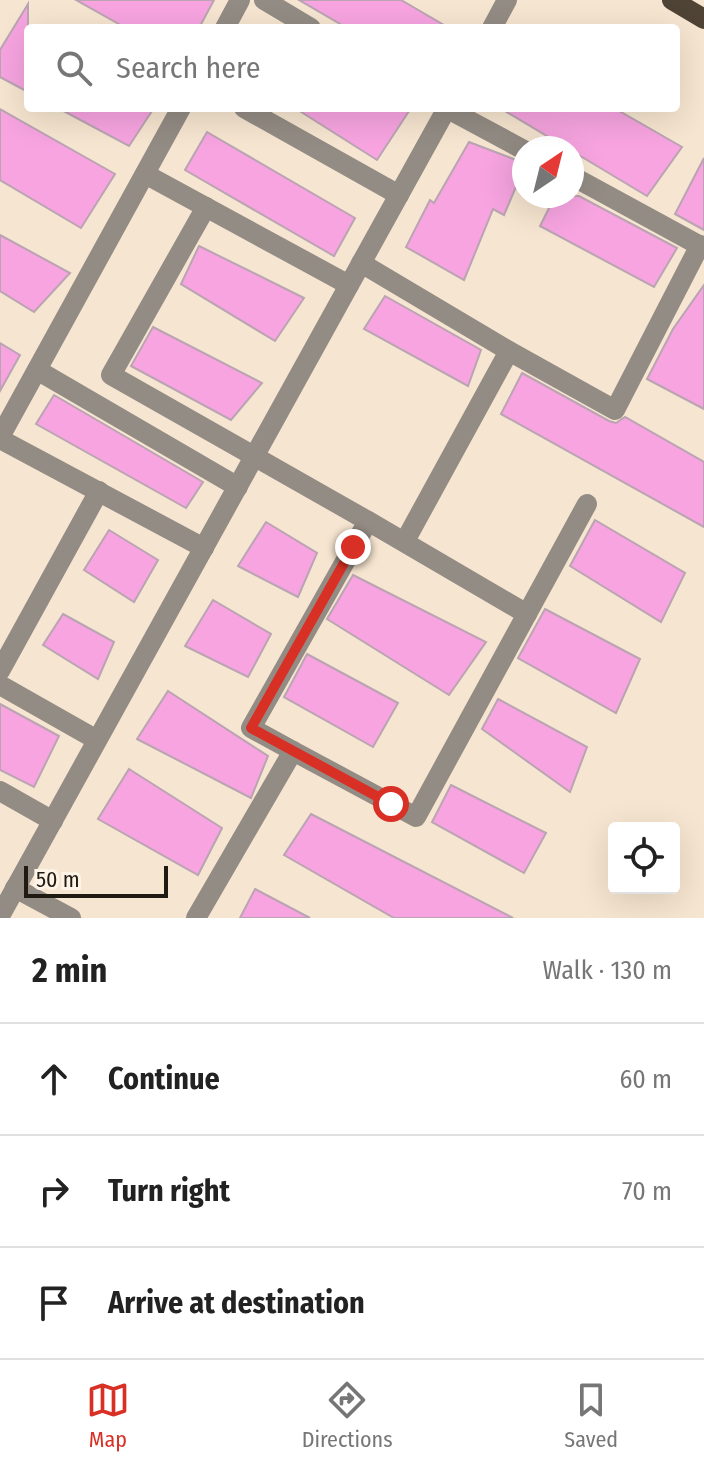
<!DOCTYPE html>
<html lang="en">
<head>
<meta charset="utf-8">
<style>
	:root { --surface:#fff; --page:#f2f2f2; --text:#222; --muted:#767676; --line:#e0e0e0; --accent:#d93025 }
	body { margin:0; font-family:"Fira Sans Condensed",sans-serif; background:var(--page); color:var(--text) }
	.controls { position:absolute; right:24px; bottom:24px; display:grid; overflow:hidden; border-radius:8px; box-shadow:0 8px 32px #0002 }
	.controls button { width:72px; height:72px; display:grid; place-items:center; padding:0; border:0; border-bottom:2px solid var(--line); background:var(--surface); color:var(--text); font:40px sans-serif }
	.compass { position:absolute; left:512px; top:136px; width:72px; height:72px; border-radius:50%; background:var(--surface); box-shadow:0 8px 32px #0002; rotate:35deg }
	.scale { position:absolute; left:24px; bottom:20px; width:144px; box-sizing:border-box; padding-left:8px; border:4px solid #1f1a12; border-top:0; font-size:22px; line-height:28px; white-space:nowrap; color:#1f1a12; -webkit-text-stroke:6px #fdf3e7; paint-order:stroke }
	.stop { position:absolute; width:24px; height:24px; margin:-18px; border:6px solid #d93025; border-radius:50%; background:#fff }
	.stop.end { background:#d93025; border-color:#fff; box-shadow:0 2px 8px #0008 }
	.list { margin:0; padding:0; list-style:none }
	h2 { display:flex; justify-content:space-between; align-items:center; height:104px; margin:0; padding:0 32px; font-size:34px }
	h2 small { font-size:26px; font-weight:400; color:var(--muted) }
	.list li { display:grid; grid-template-columns:52px 1fr auto; gap:24px; align-items:center; box-sizing:border-box; height:112px; padding:0 32px; border-top:2px solid var(--line) }
	.list b { display:block; font-size:30px; white-space:nowrap }
	.list em { font-size:26px; font-style:normal; color:var(--muted) }
	.icon { flex:none; width:44px; height:44px; fill:none; stroke:currentColor; stroke-width:2; stroke-linecap:round; stroke-linejoin:round }
	.map { position:relative; flex:none; width:704px; height:918px; overflow:hidden }
	.search { position:absolute; background:var(--surface); box-shadow:0 8px 32px #0002; left:24px; right:24px; top:24px; height:88px; display:flex; align-items:center; gap:20px; box-sizing:border-box; padding:0 28px; border-radius:8px; color:var(--muted); font-size:30px }
	.sheet { height:440px; background:var(--surface) }
	nav { display:flex; justify-content:space-around; align-items:center; box-sizing:border-box; height:112px; border-top:2px solid var(--line); background:var(--surface); font-size:22px; color:var(--muted) }
	nav a { display:grid; justify-items:center; gap:4px }
	nav .on { color:var(--accent) }
	.map>svg:first-child { display:block }
</style>
</head>
<body>
<div class="map">
<svg width="704" height="918" viewBox="0 0 704 918">
	<rect width="100%" height="100%" fill="#f6e5d0"/>
	<g fill="#f7a4e0" stroke="#baa4b2" stroke-width="2">
		<polygon points="76,0 214,0 199,28 126,28"/>
		<polygon points="299,0 401,0 449,28 347,28"/>
		<polygon points="28,4 28,92 0,77 0,50"/>
		<polygon points="58,108 154,108 129,146"/>
		<polygon points="295,108 411,108 377,160"/>
		<polygon points="500,108 614,108 682,147 647,196 572,151 572,148 567,148"/>
		<polygon points="0,109 115,174 81,228 0,180"/>
		<polygon points="207,132 355,218 334,256 185,170"/>
		<polygon points="469,142 524,163 524,168 504,215 493,209 464,280 406,247 430,200 434,203"/>
		<polygon points="704,158 704,230 675,214"/>
		<polygon points="555,196 579,196 677,248 654,287 540,226"/>
		<polygon points="0,235 70,273 34,312 0,291"/>
		<polygon points="199,246 304,298 275,341 181,284"/>
		<polygon points="704,285 704,409 647,379 673,329"/>
		<polygon points="385,296 481,350 468,386 364,329"/>
		<polygon points="153,327 262,383 231,420 131,366"/>
		<polygon points="0,343 20,355 0,391"/>
		<polygon points="522,373 609,421 616,423 625,417 704,462 704,527 501,414"/>
		<polygon points="54,395 203,482 186,508 36,424"/>
		<polygon points="595,520 685,573 661,622 570,566"/>
		<polygon points="266,522 317,553 298,597 238,566"/>
		<polygon points="109,530 158,560 134,602 84,570"/>
		<polygon points="353,575 486,642 449,695 327,619"/>
		<polygon points="213,600 271,634 248,677 185,646"/>
		<polygon points="545,609 640,659 616,713 518,658"/>
		<polygon points="63,614 114,642 98,679 43,645"/>
		<polygon points="307,654 398,703 373,747 284,697"/>
		<polygon points="168,691 268,756 251,798 137,739"/>
		<polygon points="498,699 587,747 570,792 482,729"/>
		<polygon points="0,704 59,736 34,787 0,770"/>
		<polygon points="129,769 222,828 198,875 98,819"/>
		<polygon points="451,785 546,833 524,873 432,822"/>
		<polygon points="311,814 513,918 394,918 284,855"/>
		<polygon points="255,889 310,918 240,918"/>
	</g>
	<g fill="none" stroke-linecap="round" stroke-linejoin="round">
		<g stroke="#938c84" stroke-width="20">
			<polyline points="264,0 311,28"/>
			<polyline points="225,28 240,0"/>
			<polyline points="492,28 507,0"/>
			<polyline points="244,108 399,195"/>
			<polyline points="446,108 524,150"/>
			<polyline points="145,174 349,285"/>
			<polyline points="572,176 704,248"/>
			<polyline points="361,263 509,351"/>
			<polyline points="37,370 238,487"/>
			<polyline points="0,437 181,108"/>
			<polyline points="0,439 204,548"/>
			<polyline points="368,521 527,614"/>
			<polyline points="405,541 509,351 615,410 700,245"/>
			<polyline points="0,671 99,491"/>
			<polyline points="0,685 97,740"/>
			<polyline points="293,751 416,817 587,504"/>
			<polyline points="0,791 53,821"/>
			<polyline points="15,888 71,918"/>
			<polyline points="0,916 447,108"/>
			<polyline points="196,918 293,751 251,728 368,521 111,375 206,207"/>
		</g>
		<polyline stroke="#4e4334" stroke-width="20" points="672,0 704,19"/>
	</g>
	<g fill="none" stroke-linecap="round" stroke-linejoin="round">
		<polyline stroke="#d93025" stroke-width="10" points="353,547 251,728 391,804"/>
	</g>
</svg>
<div class="controls">
<button><svg class="icon" aria-label="locate" viewBox="0 0 24 24"><circle cx="12" cy="12" r="6"/><path d="M12 2v4M12 18v4M2 12h4M18 12h4"/></svg></button>
</div>
<svg class="compass" viewBox="-18 -18 36 36"><path d="M0-13l5 13h-10z" fill="#e53935"/><path d="M0 13l5-13h-10z" fill="#767676"/></svg>
<div class="scale">50 m</div>
<div class="stop" style="left:391px;top:804px"></div>
<div class="stop end" style="left:353px;top:547px"></div>
<div class="search"><svg class="icon" aria-label="search" viewBox="0 0 24 24"><circle cx="10" cy="10" r="6"/><path d="M15 15l6 6"/></svg>Search here</div>
</div>
<section class="sheet">
<h2>2 min<small>Walk · 130 m</small></h2>
<ul class="list">
<li><svg class="icon" aria-label="ahead" viewBox="0 0 24 24"><path d="M12 20V5M6 11l6-6 6 6"/></svg><div><b>Continue</b></div><em>60 m</em></li>
<li><svg class="icon" aria-label="right" viewBox="0 0 24 24"><path d="M7 20v-9h11M14 6l5 5-5 5"/></svg><div><b>Turn right</b></div><em>70 m</em></li>
<li><svg class="icon" aria-label="arrive" viewBox="0 0 24 24"><path d="M6 21V4h12l-3 4 3 4H6"/></svg><div><b>Arrive at destination</b></div></li>
</ul>
</section>
<nav>
<a class="on"><svg class="icon" aria-label="map" viewBox="0 0 24 24"><path d="M3 6l6-2 6 2 6-2v14l-6 2-6-2-6 2zM9 4v14M15 6v14"/></svg>Map</a>
<a><svg class="icon" aria-label="directions" viewBox="0 0 24 24"><path d="M12 3l9 9-9 9-9-9zM9 14v-3h6M13 9l2 2-2 2"/></svg>Directions</a>
<a><svg class="icon" aria-label="saved" viewBox="0 0 24 24"><path d="M7 4h10v16l-5-4-5 4z"/></svg>Saved</a>
</nav>
</body>
</html>
